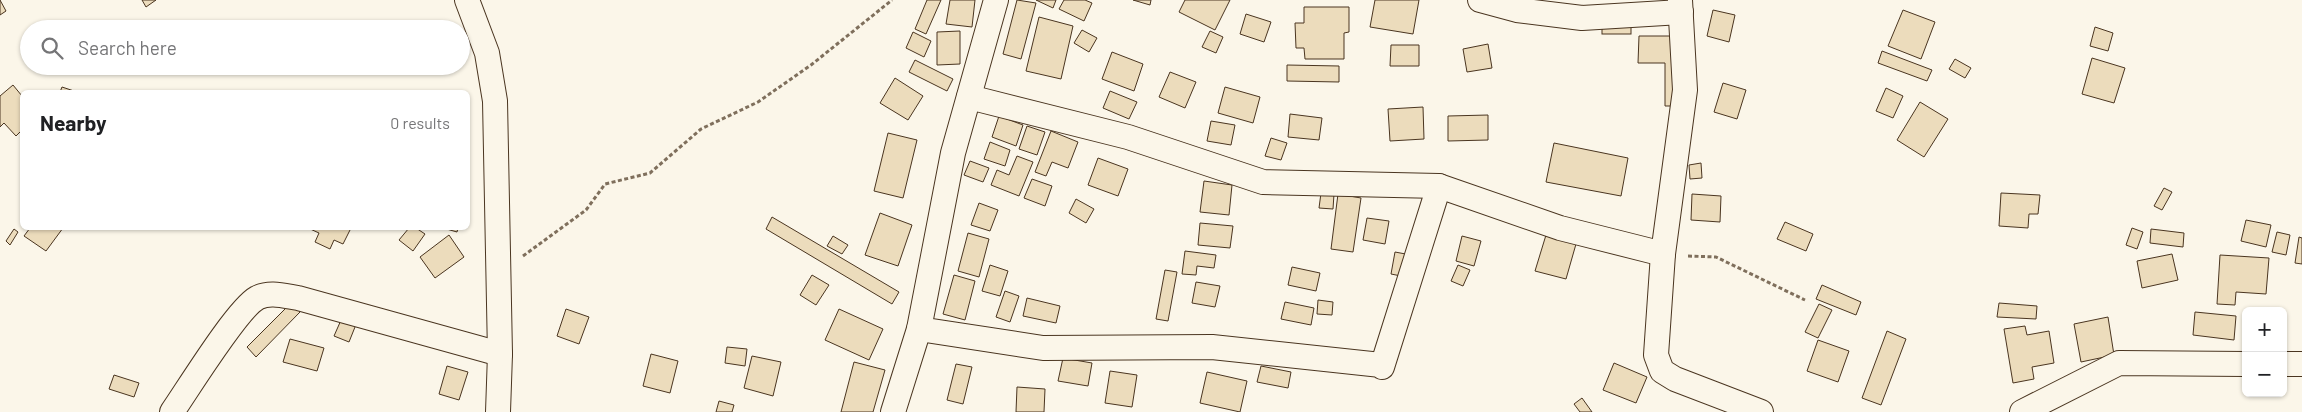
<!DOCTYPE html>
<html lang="en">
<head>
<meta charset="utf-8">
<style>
	:root { --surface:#fff; --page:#f6f6f6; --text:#202124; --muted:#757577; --line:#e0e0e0 }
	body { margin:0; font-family:Barlow,sans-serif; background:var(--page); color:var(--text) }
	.controls { position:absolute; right:15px; bottom:15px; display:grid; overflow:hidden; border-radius:8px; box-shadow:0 1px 4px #0004 }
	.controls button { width:45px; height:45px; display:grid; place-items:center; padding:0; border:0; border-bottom:1px solid var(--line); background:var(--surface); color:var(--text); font:25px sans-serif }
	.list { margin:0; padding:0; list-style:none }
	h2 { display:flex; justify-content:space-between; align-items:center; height:65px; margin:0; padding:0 20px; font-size:21px }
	h2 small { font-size:16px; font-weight:400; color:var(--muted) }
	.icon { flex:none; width:28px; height:28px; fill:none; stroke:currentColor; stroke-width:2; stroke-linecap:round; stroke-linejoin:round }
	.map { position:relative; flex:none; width:2302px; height:412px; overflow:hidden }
	.search { position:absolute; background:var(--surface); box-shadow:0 1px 4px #0004; left:20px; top:20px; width:450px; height:55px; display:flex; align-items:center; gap:12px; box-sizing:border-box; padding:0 18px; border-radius:28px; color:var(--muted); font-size:19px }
	.panel { position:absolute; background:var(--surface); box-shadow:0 1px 4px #0004; left:20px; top:90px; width:450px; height:140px; border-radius:8px }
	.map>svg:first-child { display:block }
</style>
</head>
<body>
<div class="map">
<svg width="2302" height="412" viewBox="0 0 2302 412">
	<rect width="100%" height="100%" fill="#fbf6e9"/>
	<g fill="#ecdcbc" stroke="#4a3520">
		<polygon points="0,0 6,11 0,15"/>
		<polygon points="142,0 156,0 146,7"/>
		<polygon points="927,0 941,0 926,34 915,29"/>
		<polygon points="950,0 975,0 972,27 946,24"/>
		<polygon points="1017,0 1036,3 1021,59 1003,54"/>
		<polygon points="1036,0 1056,0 1053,8"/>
		<polygon points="1064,0 1085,0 1092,3 1084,21 1059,9"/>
		<polygon points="1133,0 1151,0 1150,5"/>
		<polygon points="1185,0 1230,0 1215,30 1179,12"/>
		<polygon points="1375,0 1419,0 1413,34 1370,27"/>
		<polygon points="1304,7 1349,7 1349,32 1344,33 1344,59 1305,59 1304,48 1296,48 1295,23 1304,23"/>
		<polygon points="1713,10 1735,15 1729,42 1707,36"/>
		<polygon points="1903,10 1935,22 1921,59 1888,46"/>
		<polygon points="1246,14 1271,22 1264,42 1240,34"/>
		<polygon points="1039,17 1073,26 1061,79 1026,71"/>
		<rect x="1602" y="21" width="29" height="13"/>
		<polygon points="2095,27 2113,33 2108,51 2090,46"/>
		<polygon points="1082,30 1097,38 1089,52 1074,43"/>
		<polygon points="960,31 960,64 937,65 937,32"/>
		<polygon points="1210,31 1223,37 1216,53 1202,47"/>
		<polygon points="913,32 931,41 924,57 906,48"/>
		<polygon points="1639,36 1677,36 1677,106 1665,106 1665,63 1638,63"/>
		<polygon points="1488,44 1492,68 1467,72 1463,49"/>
		<polygon points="1391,45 1419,45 1419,66 1390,66"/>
		<polygon points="1882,51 1932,70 1927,81 1878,63"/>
		<polygon points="1112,52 1143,64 1134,91 1102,79"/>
		<polygon points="2092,58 2125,68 2114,103 2082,94"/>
		<polygon points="1955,59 1971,68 1965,78 1949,69"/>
		<polygon points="915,60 953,79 947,91 909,72"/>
		<polygon points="1287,65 1339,66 1339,82 1287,81"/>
		<polygon points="1170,72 1196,82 1185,108 1159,97"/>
		<polygon points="895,78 923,96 908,120 880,103"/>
		<polygon points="1723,83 1746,90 1737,119 1714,112"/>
		<polygon points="13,85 22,96 22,130 16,136 4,123 0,127 0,96"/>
		<polygon points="62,87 74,91 74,92 60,92"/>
		<polygon points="1225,87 1260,97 1253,123 1218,113"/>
		<polygon points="1886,88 1903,96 1893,118 1876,111"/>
		<polygon points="1110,91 1137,102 1129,119 1103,108"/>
		<polygon points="1920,102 1948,119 1924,157 1897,140"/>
		<polygon points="1423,107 1424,139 1390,141 1388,109"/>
		<polygon points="1290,114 1322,118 1319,140 1288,137"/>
		<polygon points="1488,115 1488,140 1448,141 1448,116"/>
		<polygon points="999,116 1023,125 1016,146 992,137"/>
		<polygon points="1211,121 1235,125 1231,145 1207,141"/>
		<polygon points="1027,126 1045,132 1037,155 1019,149"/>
		<polygon points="1051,131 1078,142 1068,168 1052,162 1046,176 1035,172"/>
		<polygon points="888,133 917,140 903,198 874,191"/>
		<polygon points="1271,138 1287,143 1281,160 1265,156"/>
		<polygon points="990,142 1010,150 1005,166 984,159"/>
		<polygon points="1554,143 1628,158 1621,196 1546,182"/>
		<polygon points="1017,156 1033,162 1019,196 991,185 997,170 1009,175"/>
		<polygon points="1098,158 1128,169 1118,196 1088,185"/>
		<polygon points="970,161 989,168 983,182 964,175"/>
		<polygon points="1701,163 1702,178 1690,179 1689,165"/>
		<polygon points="1032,179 1052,186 1045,206 1024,198"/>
		<polygon points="1204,181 1232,185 1229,215 1200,212"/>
		<polygon points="2164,188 2172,192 2162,210 2154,206"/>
		<polygon points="1321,193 1334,194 1333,209 1319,208"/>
		<polygon points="2001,193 2040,195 2038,214 2029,214 2028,228 1999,226"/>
		<polygon points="1338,194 1361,198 1353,252 1331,249"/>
		<polygon points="1692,194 1721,196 1720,222 1691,220"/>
		<polygon points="1076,199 1094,209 1086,223 1069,213"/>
		<polygon points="979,203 998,210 990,231 971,225"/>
		<polygon points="880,213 912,225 898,266 865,255"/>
		<polygon points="772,217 899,292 892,304 766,229"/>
		<polygon points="1367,218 1389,221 1385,244 1363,240"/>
		<polygon points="2246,220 2271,225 2266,247 2241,241"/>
		<polygon points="1785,222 1813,234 1806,251 1777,239"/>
		<polygon points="1200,223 1233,226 1230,248 1198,245"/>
		<polygon points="30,228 63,228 46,251 24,236"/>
		<polygon points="308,228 351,228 343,244 334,240 330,249 315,242 319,233"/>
		<polygon points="409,228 416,228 425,234 413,251 399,240"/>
		<polygon points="443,228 458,228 457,232"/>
		<polygon points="2132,228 2143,232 2137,249 2126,245"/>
		<polygon points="14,229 18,232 10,245 6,241"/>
		<polygon points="2151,229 2184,233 2183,247 2150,243"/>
		<polygon points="2277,232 2290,235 2286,255 2272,252"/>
		<polygon points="968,233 989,239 979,277 958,271"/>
		<polygon points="449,235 464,257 435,278 420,257"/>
		<polygon points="1546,235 1576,244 1566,279 1535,271"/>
		<polygon points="833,236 848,245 842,254 827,246"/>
		<polygon points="1462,236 1481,241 1474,266 1456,261"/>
		<polygon points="2299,237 2302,238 2302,264 2295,263"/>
		<polygon points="1185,251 1216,255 1214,268 1197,266 1196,275 1182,274"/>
		<polygon points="1395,252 1411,255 1406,277 1391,274"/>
		<polygon points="2172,254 2178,280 2142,288 2137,261"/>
		<polygon points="2220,255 2269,258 2266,294 2236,292 2235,305 2217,304"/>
		<polygon points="990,265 1008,271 1000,296 982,291"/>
		<polygon points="1458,265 1470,270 1463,286 1451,281"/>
		<polygon points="1292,267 1320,273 1316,291 1288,285"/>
		<polygon points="1165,270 1177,272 1168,321 1156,319"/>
		<polygon points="812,275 829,285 816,305 800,295"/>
		<polygon points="954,275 975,281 965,320 943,314"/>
		<polygon points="1196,282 1220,286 1215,307 1192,303"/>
		<polygon points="1822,285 1861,302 1856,315 1816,299"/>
		<polygon points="1005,291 1019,296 1010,322 996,317"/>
		<polygon points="1027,298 1060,306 1056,323 1023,316"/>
		<polygon points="1318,300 1333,302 1332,315 1317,314"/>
		<polygon points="1285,302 1314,308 1311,325 1281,319"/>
		<polygon points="291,303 300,312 256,357 247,347"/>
		<polygon points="1999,303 2037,306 2036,319 1997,317"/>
		<polygon points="1819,304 1832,310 1818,338 1805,332"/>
		<polygon points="566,309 589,317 579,344 557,336"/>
		<polygon points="839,309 883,329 869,360 825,340"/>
		<polygon points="345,311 359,317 349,342 334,336"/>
		<polygon points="2195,312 2236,316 2234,340 2193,335"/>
		<polygon points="2108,317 2114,355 2081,362 2074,324"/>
		<polygon points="2025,326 2027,335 2049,331 2054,363 2032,367 2034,379 2013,383 2004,329"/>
		<polygon points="1887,331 1906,339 1881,405 1862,398"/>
		<polygon points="290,339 324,348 317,371 283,362"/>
		<polygon points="1818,340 1849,351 1838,382 1807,371"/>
		<polygon points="727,347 747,349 745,366 725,363"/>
		<polygon points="651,354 678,361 670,393 643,386"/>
		<polygon points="752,356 781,362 773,396 744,388"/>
		<polygon points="1063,358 1092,363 1088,386 1058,381"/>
		<polygon points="854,362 885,370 873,412 841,412"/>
		<polygon points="1614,363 1647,377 1636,403 1603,390"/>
		<polygon points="956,364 972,367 963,404 947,400"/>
		<polygon points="447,366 468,372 459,400 439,394"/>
		<polygon points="1261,366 1291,372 1288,388 1257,382"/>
		<polygon points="1110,371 1137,375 1132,407 1105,403"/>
		<polygon points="1207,372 1247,381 1240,412 1200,403"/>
		<polygon points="114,375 139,383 134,397 109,389"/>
		<polygon points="1017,387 1045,389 1044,412 1016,412"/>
		<polygon points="1582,398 1592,412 1580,412 1574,404"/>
		<polygon points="719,401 734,405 732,412 716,412"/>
	</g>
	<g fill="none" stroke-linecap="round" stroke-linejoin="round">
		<g stroke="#4a3520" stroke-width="26">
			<g id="street">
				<polyline points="467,0 487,53 495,101 500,354 498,412"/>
				<polyline points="1480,0 1517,10 1582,18 1681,12"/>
				<polyline points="1680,0 1685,90 1663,254 1656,355 1662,371 1675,379 1761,412"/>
				<polyline points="969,97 1128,137 1263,182 1439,186 1560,228 1663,254"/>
				<polyline points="919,329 1043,348 1212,347 1381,365 1382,367 1439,186"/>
				<polyline points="2283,364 2302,364"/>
				<path d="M 172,412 C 188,389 237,309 257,298 C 269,291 285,296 298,298 L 500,354"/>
				<polyline points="893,412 919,329 953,153 996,0"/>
				<polyline points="2022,412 2119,363 2246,364"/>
			</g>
		</g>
		<g stroke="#7f6f5c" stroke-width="3" stroke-dasharray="4 2.5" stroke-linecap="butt">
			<polyline points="523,256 586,210 605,184 650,173 701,129 758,102 811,65 892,0"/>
			<polyline points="1688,256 1716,257 1805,300"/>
		</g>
		<use href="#street" stroke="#fbf6e9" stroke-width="24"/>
	</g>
</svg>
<div class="controls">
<button>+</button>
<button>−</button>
</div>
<div class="search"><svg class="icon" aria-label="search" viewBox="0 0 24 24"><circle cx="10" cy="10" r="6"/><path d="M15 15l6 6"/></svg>Search here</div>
<section class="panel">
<h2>Nearby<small>0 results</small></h2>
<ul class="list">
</ul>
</section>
</div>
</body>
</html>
